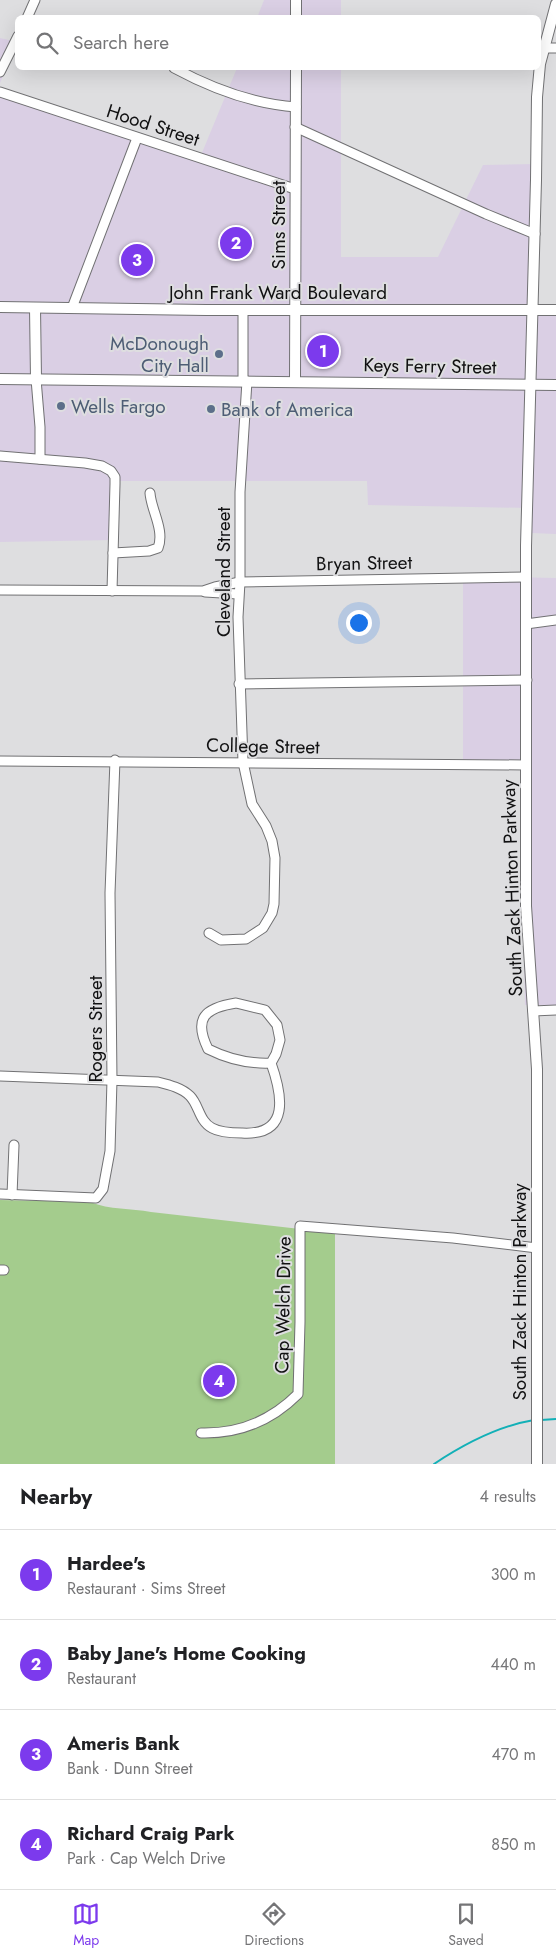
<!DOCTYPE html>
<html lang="en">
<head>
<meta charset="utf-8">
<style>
	:root { --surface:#fff; --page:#f6f6f6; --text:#202124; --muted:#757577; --line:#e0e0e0; --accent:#7c3aed }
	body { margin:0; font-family:Jost,sans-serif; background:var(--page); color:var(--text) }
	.you { position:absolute; left:358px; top:622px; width:18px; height:18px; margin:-12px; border:4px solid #fff; border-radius:50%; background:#1a73e8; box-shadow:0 0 0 8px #1a73e833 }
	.badge { display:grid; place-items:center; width:32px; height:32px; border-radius:50%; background:var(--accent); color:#fff; font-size:16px; font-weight:700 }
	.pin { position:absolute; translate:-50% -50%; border:2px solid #fff; box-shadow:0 1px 5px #0006 }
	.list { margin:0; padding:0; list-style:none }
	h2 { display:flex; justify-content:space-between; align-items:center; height:65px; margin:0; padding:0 20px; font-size:21px }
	h2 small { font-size:16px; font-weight:400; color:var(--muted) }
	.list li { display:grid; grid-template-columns:32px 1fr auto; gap:15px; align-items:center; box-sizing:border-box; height:90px; padding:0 20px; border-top:1px solid var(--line) }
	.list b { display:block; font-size:19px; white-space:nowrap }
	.list p { margin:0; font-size:16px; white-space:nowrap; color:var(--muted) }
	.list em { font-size:16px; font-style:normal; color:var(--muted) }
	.icon { flex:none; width:28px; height:28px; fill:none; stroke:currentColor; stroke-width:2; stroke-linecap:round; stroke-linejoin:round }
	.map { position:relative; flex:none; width:556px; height:1464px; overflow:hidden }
	.search { position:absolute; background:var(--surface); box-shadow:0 5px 20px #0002; left:15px; right:15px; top:15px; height:55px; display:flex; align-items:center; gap:12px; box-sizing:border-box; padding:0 18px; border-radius:8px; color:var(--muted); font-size:19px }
	.sheet { height:425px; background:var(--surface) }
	nav { display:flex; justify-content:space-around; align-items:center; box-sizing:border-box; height:70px; border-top:1px solid var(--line); background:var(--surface); font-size:14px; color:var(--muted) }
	nav a { display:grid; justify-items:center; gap:2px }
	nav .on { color:var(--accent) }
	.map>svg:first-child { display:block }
</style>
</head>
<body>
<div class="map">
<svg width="556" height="1464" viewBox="0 0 556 1464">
	<rect width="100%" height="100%" fill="#dedee0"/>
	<g fill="#dacfe4">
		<polygon points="264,0 341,0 341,17 257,18"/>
		<polygon points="0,38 18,42 0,83"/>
		<polygon points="237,68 341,68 341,257 438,257 483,165 536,164 532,307 556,307 556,534 531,533 530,508 368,505 367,481 115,481 114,540 0,542 0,91 199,160"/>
		<polygon points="463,576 556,578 556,1005 525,1005 521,764 463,765"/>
	</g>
	<path fill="#a4cc8d" d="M 0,1200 L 90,1202 C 110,1210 131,1208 151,1212 L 335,1233 L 335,1464 L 0,1464 Z"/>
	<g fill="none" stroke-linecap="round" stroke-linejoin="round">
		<g stroke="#13b0b7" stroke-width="2">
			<polyline points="541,1420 556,1419"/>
			<path d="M 434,1464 C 464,1444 498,1426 534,1420"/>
		</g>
		<g stroke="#717173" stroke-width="11">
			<g id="minor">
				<polyline points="27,18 35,0"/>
				<polyline points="544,48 556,48"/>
				<path d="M 174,68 C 211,88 253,104 296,107"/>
				<polyline points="0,72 18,36"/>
				<polyline points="0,92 295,189"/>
				<polyline points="295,127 486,214 535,234"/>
				<polyline points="72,308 137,138"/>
				<polyline points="36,379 40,427 40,459"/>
				<polyline points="243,381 243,310"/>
				<polyline points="0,456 85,463 102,466 111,471 115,477 115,484 112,591"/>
				<path d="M 113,553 L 149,551 L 158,548 C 165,530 151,510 150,493"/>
				<polyline points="0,590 203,591 215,587 240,582 526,577"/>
				<polyline points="205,592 238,594"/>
				<polyline points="526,624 556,620"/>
				<polyline points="239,684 527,680"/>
				<polyline points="0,761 526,765"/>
				<polyline points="209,933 221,940 246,939 263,928 272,913 274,904 275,858 272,841 266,826 252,804 243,762 238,617 240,582 240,492 247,381"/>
				<path d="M 236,1003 L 265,1010 L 277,1025 L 280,1040 L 276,1054 L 271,1063 C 249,1064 228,1059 208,1049 C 193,1018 205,1008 236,1003 Z"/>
				<polyline points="533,1011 556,1010"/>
				<path d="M 0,1076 L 158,1082 C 170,1085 182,1088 190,1096 C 199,1105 199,1121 212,1128 C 219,1132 234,1133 242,1133 C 291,1136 282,1094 271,1063"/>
				<polyline points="0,1194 96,1198 103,1189 110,1151 112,1080 110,893 115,760"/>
				<polyline points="12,1195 14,1145"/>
				<polyline points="0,1270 4,1270"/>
				<path d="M 201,1433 C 240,1434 271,1421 298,1394 L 300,1322 L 300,1226 L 453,1238 L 537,1248"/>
			</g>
		</g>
		<g stroke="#717173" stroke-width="12">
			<g id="major">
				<polyline points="296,18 296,0"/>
				<polyline points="0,307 206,310 556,310"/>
				<polyline points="35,308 36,379"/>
				<polyline points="0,379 556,385"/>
				<polyline points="295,382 296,68"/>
				<polyline points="537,1464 537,1069 526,906 526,546 536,180 537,97 540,64 556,4"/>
			</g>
		</g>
		<use href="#minor" stroke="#fff" stroke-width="9"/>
		<use href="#major" stroke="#fff" stroke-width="10"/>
	</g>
	<g fill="#5c6f8a" stroke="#dedee0" stroke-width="2">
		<circle cx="219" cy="354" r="5"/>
		<circle cx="61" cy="406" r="5"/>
		<circle cx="211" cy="409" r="5"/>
	</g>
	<g text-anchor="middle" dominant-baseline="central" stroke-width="4" stroke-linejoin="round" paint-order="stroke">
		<g font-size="19" fill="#111112" stroke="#dedee0">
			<text transform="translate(153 125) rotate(18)">Hood Street</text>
			<text transform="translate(278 225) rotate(-90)">Sims Street</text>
			<text x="278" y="292">John Frank Ward Boulevard</text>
			<text transform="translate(430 366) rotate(1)">Keys Ferry Street</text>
			<text transform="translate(364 563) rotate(-1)">Bryan Street</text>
			<text transform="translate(223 572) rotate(-90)">Cleveland Street</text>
			<text transform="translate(263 746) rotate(1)">College Street</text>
			<text transform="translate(512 888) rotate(-92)">South Zack Hinton Parkway</text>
			<text transform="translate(95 1029) rotate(-90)">Rogers Street</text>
			<text transform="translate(519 1292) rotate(-90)">South Zack Hinton Parkway</text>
			<text transform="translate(283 1305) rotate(-89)">Cap Welch Drive</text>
		</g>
		<g font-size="19" fill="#4e5e75" stroke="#dedee0" text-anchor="start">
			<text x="209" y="343" text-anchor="end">McDonough<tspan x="209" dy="22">City Hall</tspan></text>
			<text x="71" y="406">Wells Fargo</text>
			<text x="221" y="409">Bank of America</text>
		</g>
	</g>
</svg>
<div class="you"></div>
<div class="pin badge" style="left:323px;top:351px">1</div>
<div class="pin badge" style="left:236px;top:243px">2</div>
<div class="pin badge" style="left:137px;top:260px">3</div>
<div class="pin badge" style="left:219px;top:1381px">4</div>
<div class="search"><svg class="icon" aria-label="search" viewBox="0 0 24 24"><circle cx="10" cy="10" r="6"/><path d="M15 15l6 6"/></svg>Search here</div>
</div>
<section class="sheet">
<h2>Nearby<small>4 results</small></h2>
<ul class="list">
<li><span class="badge">1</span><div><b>Hardee's</b><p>Restaurant · Sims Street</p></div><em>300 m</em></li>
<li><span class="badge">2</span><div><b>Baby Jane's Home Cooking</b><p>Restaurant</p></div><em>440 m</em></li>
<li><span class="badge">3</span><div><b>Ameris Bank</b><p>Bank · Dunn Street</p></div><em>470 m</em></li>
<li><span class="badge">4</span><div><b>Richard Craig Park</b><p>Park · Cap Welch Drive</p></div><em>850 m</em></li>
</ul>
</section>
<nav>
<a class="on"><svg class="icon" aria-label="map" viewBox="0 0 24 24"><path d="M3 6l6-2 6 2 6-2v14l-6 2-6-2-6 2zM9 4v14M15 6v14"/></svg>Map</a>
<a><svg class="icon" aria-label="directions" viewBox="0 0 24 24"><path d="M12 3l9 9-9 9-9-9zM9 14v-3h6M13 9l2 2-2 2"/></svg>Directions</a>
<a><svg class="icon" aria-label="saved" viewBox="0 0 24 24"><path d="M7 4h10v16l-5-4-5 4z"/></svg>Saved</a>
</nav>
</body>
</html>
